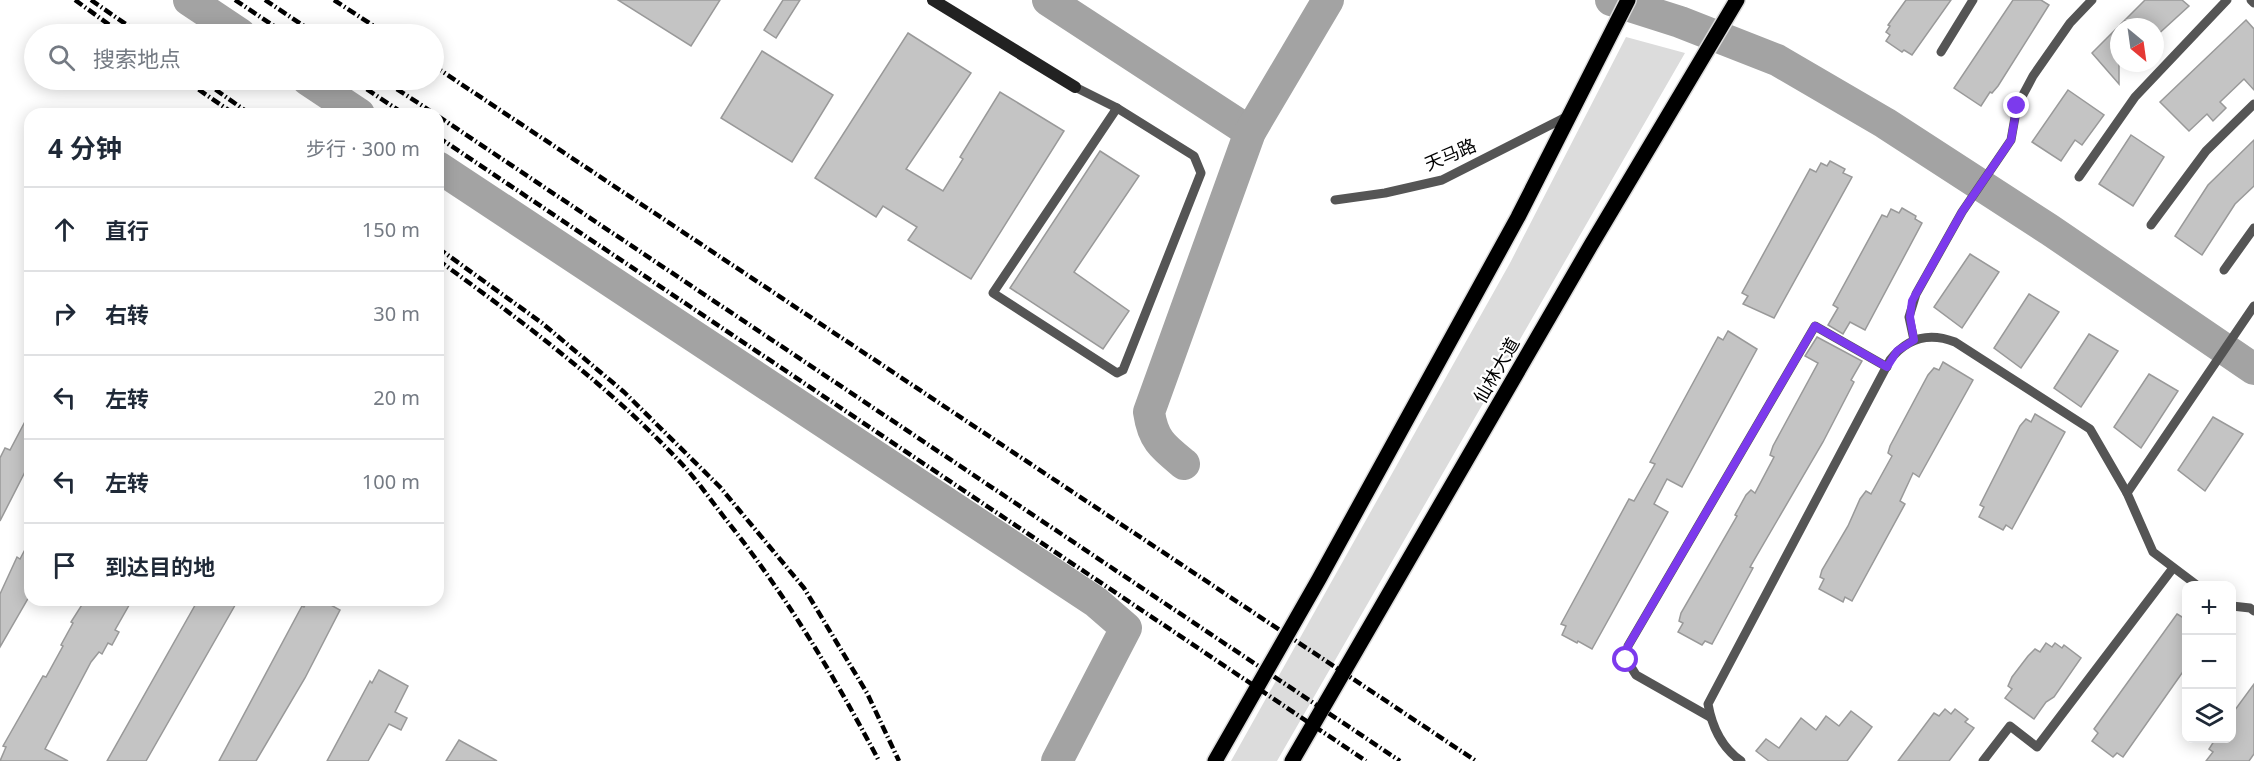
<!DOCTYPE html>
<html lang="zh">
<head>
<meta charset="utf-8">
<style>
	:root { --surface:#fff; --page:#f2f2f3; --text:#1f2937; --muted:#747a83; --line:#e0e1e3 }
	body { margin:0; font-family:"Noto Sans","Noto Sans SC",sans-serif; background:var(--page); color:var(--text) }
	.controls { position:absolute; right:18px; bottom:18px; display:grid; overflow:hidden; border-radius:12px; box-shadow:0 3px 15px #0003 }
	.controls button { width:54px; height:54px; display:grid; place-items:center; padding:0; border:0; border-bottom:2px solid var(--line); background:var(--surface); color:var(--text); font:30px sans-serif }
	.compass { position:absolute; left:2110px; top:18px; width:54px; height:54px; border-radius:50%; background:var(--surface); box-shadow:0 3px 15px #0003; rotate:151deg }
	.stop { position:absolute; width:18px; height:18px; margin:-14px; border:4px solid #7c3aed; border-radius:50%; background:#fff }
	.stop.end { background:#7c3aed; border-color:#fff; box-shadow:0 2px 6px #0008 }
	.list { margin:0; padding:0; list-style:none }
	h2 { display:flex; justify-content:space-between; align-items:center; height:78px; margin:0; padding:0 24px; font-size:26px }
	h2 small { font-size:20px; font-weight:400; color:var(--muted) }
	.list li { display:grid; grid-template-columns:39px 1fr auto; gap:18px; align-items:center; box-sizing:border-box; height:84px; padding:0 24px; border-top:2px solid var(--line) }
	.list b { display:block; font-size:22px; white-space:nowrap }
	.list em { font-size:20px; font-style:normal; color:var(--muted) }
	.icon { flex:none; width:33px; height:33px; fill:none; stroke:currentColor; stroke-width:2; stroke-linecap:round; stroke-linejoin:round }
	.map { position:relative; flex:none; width:2254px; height:761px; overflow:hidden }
	.search { position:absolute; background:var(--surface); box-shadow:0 3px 15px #0003; left:24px; top:24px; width:420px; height:66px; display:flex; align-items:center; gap:15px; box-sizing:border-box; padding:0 21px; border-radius:33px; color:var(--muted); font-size:22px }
	.panel { position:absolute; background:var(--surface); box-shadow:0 3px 15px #0003; left:24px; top:108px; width:420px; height:498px; border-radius:18px }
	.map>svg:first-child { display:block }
</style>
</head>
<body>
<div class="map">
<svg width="2254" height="761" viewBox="0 0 2254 761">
	<rect width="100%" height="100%" fill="#fff"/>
	<polygon fill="#dcdcdc" points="1626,37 1685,53 1277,761 1231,761 1510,263"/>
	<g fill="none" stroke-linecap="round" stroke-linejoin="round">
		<g stroke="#a3a3a3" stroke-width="32">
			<polyline points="189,0 240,34"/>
			<polyline points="1048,0 1250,132"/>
			<polyline points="1611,0 1680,22 1777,60 1885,123 2050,230 2254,369"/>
			<polyline points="308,80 359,114"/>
			<polyline points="438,167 1096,602 1126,628 1057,761"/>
			<path d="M 1184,464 C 1163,447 1153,440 1149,412 L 1250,132 L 1328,0"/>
		</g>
	</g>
	<g fill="#c4c4c4" stroke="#999" stroke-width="1.5">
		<polygon points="618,0 720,0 691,46"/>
		<polygon points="783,0 800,0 776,38 764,30"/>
		<polygon points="1906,0 1951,0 1912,55 1904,50 1902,52 1886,41 1890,35 1886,32 1890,26 1888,25"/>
		<polygon points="2013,0 2041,0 2049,5 1998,86 1992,93 1990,92 1981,106 1954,88"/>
		<polygon points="2145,0 2182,0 2189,6 2155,37 2155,27 2119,27 2119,84 2092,53"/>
		<polygon points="2246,20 2254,29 2254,90 2244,79 2220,102 2226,108 2213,121 2207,114 2189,131 2160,102"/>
		<polygon points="908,33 971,73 906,169 943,191 963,159 960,157 1000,92 1064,131 971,279 908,240 917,227 883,206 876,217 815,178"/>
		<polygon points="762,51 833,95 792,162 721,118"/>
		<polygon points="2068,90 2104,115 2082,145 2075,140 2061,161 2032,142"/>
		<polygon points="2131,135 2164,157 2133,206 2099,184"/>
		<polygon points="2254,140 2254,186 2235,204 2202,255 2175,236 2208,185"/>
		<polygon points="1100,151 1139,176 1074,272 1129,311 1103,349 1010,288"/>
		<polygon points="1830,161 1845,169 1843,173 1852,177 1774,318 1743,304 1748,296 1742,293 1810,169 1816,172 1821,163 1827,166"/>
		<polygon points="1902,208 1916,216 1915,219 1922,223 1865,330 1850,322 1843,334 1828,325 1838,308 1833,305 1882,215 1887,217 1891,209 1899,213"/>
		<polygon points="1970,254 1999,272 1962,328 1934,307"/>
		<polygon points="2029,294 2059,312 2021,368 1994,348"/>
		<polygon points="1728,331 1757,349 1682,487 1667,479 1654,504 1668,512 1592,649 1578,641 1577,643 1562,635 1566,626 1561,624 1629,499 1634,501 1655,464 1650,462 1718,337 1723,340"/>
		<polygon points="2089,334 2118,351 2081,407 2054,388"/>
		<polygon points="1817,337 1862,361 1851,380 1854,382 1823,442 1750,567 1753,568 1712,644 1705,641 1702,645 1678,632 1683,623 1679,621 1681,613 1737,516 1735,515 1746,495 1751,490 1755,493 1774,457 1770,455 1773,446 1818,363 1805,356"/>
		<polygon points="1943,362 1973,380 1919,477 1913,473 1900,501 1905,504 1852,601 1845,597 1843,602 1819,589 1824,579 1820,577 1822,570 1848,526 1860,499 1866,491 1871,494 1892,456 1888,453 1890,446 1928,375 1934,368 1939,370"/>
		<polygon points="2149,374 2178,391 2141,448 2114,427"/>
		<polygon points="30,412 30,462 0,521 0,458 5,448 10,450"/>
		<polygon points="2035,414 2065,432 2012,529 2006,525 2003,530 1979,517 1984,507 1980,505 2020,426 2026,419 2031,422"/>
		<polygon points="2213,417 2243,434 2205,491 2178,470"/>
		<polygon points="30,540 30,595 0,647 0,594 17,557 20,559"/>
		<polygon points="85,600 132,600 115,630 119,632 112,645 108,643 102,654 99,652 91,662 45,749 68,761 0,761 6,747 3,746 43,676 46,677 63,646 61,645 73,623 71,622"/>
		<polygon points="198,600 238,600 146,761 107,761"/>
		<polygon points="308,600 322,600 340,610 305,678 256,761 219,761 302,606 304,607"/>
		<polygon points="2177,614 2187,620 2187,666 2123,757 2117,753 2113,757 2092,741 2098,733 2094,729"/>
		<polygon points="2046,643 2052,647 2055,643 2062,648 2064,645 2081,658 2054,697 2046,702 2034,719 2005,698 2012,689 2008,686 2012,677 2028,656 2035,649 2040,652"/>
		<polygon points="379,670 408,686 395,712 407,718 401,730 389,724 368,761 327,761 370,681 372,683"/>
		<polygon points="2254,684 2254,754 2249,761 2206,761 2213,752 2209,749 2216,738 2232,738 2232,714"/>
		<polygon points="1945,709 1951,714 1955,709 1968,719 1965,722 1974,728 1949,761 1898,761 1934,713 1939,716"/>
		<polygon points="1851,711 1872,727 1847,761 1769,761 1756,751 1766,739 1779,748 1801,718 1816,730 1826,716 1839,726"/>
		<polygon points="459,740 497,761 446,761"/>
	</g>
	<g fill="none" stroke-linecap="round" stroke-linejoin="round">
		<g stroke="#dbdbdb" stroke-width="18">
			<g id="primary">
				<polyline points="1215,761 1319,579 1518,217 1628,0"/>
				<polyline points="1292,761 1591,245 1737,0"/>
			</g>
		</g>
		<g stroke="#555" stroke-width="9">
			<polyline points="2251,0 2254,3"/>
			<polyline points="1941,52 1973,0"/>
			<polyline points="1075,87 1117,108"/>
			<polygon points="1117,108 1194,156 1201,173 1123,370 1117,373 993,293"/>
			<polyline points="2079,177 2135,97 2227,0"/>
			<polyline points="1335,200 1385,193 1442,180 1568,116"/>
			<polyline points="2151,225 2206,151 2254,104"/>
			<polyline points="2224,270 2254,228"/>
			<polyline points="1914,340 1909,317 1916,294 1962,212 2011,140 2017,106 2033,76 2070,23 2092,0"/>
			<polyline points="2198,586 2153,552 2127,493 2254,306"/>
			<polyline points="2232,606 2250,608 2254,611"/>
			<polyline points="1710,717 1636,675 1626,659 1628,646 1815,326 1887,367"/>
			<path d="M 1741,761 C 1721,747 1712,727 1708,704 L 1890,360 C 1907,338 1929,332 1955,342 L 2090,429 L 2127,493"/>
			<polyline points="1983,761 2010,726 2037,747 2173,568"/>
		</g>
		<polyline stroke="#222" stroke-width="12" points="933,0 1075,87"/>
		<use href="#primary" stroke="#000" stroke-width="15"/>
		<g stroke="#000" stroke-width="4.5" stroke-dasharray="9 3 1.5 3" stroke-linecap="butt">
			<polyline points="75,0 122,34"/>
			<polyline points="91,0 140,34"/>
			<polyline points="235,0 286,34"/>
			<polyline points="265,0 316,34"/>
			<polyline points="334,0 386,34"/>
			<polyline points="434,66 1476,761"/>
			<polyline points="185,80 234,114"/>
			<polyline points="202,80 250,114"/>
			<polyline points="353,80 404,114"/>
			<polyline points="383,80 435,114"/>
			<polyline points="438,116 1400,761"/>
			<polyline points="438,137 1366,761"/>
			<polyline points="438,248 542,323 624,392 720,487 804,588 867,693 899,761"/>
			<path d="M 438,260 C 523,322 609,386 681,463 C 697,480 710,499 724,517 C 786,595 832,672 879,761"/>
		</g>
	</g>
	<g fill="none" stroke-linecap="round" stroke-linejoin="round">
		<polyline stroke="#7c3aed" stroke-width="8" points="1626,660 1628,646 1815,326 1887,367 1897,351 1914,340 1910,317 1912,301 1962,212 2011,140 2017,106"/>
	</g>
	<g text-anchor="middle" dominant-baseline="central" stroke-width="4.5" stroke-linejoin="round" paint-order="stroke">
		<g font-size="18" fill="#000" stroke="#fff">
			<text transform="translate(1450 154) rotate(-23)">天马路</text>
			<text transform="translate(1496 370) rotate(-60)">仙林大道</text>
		</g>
	</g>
</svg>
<div class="controls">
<button>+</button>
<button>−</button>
<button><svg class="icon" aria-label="layers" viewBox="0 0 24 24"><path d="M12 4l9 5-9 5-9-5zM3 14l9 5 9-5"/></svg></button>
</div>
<svg class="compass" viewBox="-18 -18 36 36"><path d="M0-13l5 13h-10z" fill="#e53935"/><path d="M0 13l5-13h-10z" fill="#747a83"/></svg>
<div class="stop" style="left:1626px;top:660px"></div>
<div class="stop end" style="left:2017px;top:106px"></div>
<div class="search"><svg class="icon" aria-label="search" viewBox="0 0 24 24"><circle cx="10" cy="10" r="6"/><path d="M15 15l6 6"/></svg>搜索地点</div>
<section class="panel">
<h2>4 分钟<small>步行 · 300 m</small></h2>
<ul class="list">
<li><svg class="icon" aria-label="ahead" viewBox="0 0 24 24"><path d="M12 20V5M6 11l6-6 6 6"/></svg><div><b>直行</b></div><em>150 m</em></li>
<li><svg class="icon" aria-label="right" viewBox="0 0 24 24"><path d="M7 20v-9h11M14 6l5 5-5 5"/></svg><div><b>右转</b></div><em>30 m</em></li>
<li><svg class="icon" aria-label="left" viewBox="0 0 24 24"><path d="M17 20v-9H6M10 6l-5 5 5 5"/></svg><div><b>左转</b></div><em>20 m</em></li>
<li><svg class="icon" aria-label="left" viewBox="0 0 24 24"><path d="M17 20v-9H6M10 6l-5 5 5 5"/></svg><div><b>左转</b></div><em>100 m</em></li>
<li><svg class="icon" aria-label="arrive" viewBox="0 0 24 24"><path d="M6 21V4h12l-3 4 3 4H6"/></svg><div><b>到达目的地</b></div></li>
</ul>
</section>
</div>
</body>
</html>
